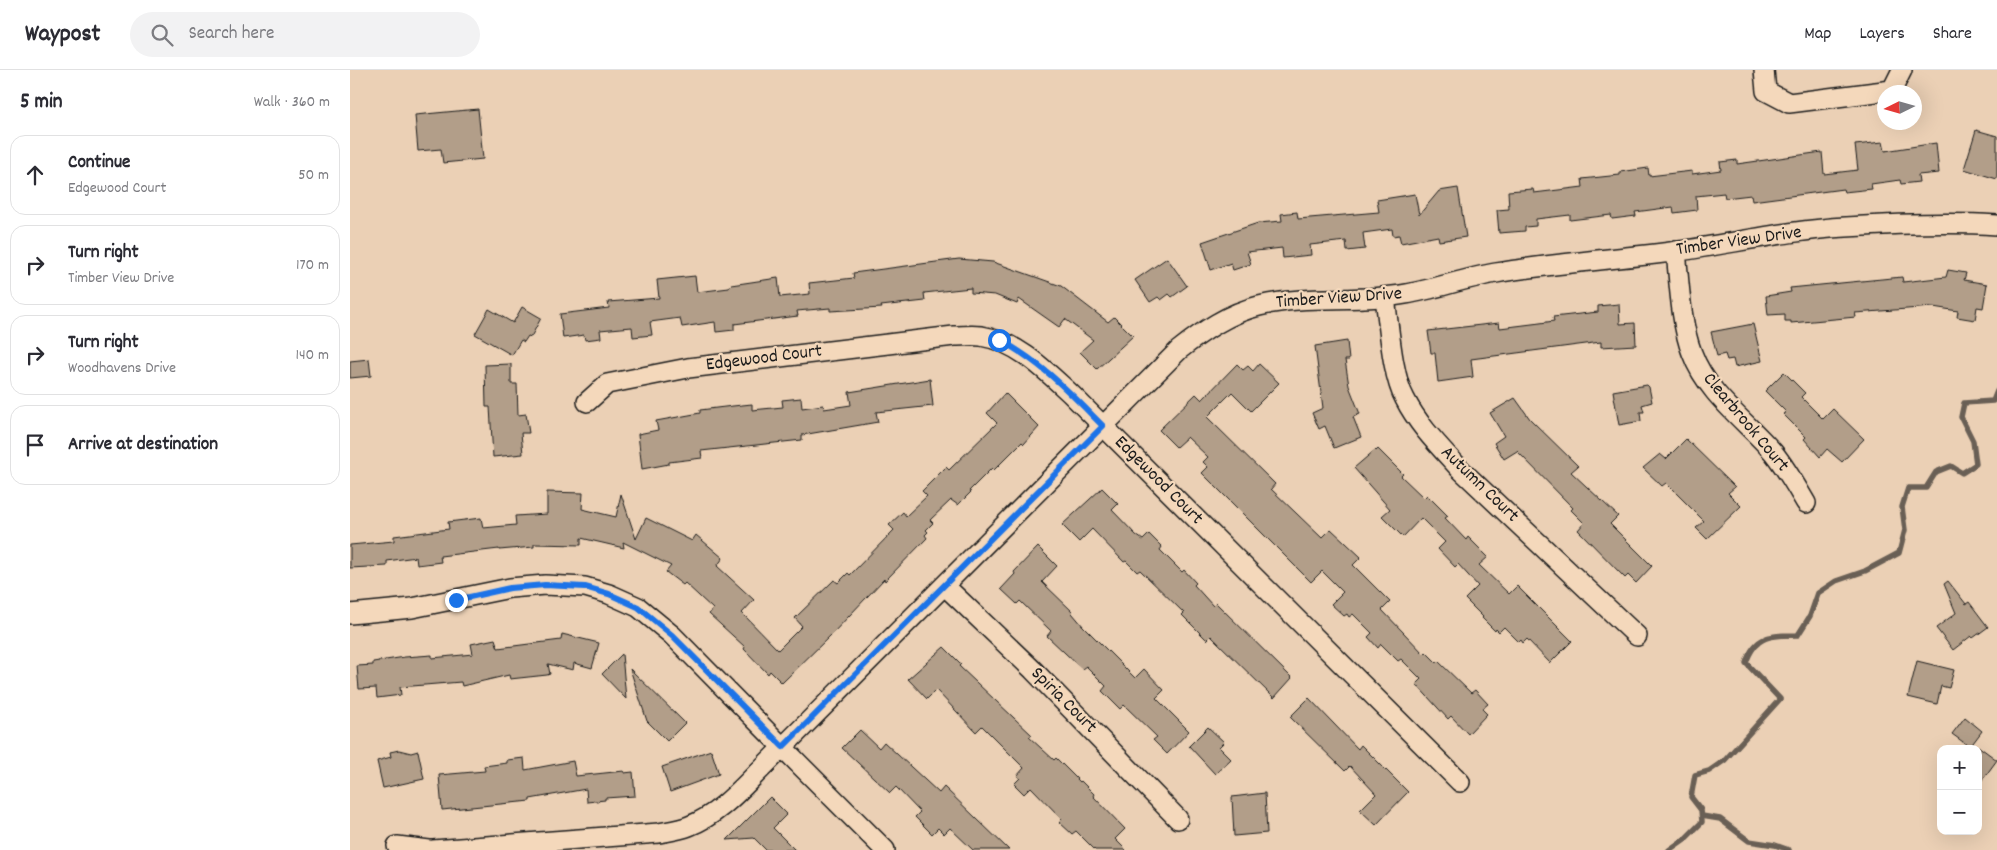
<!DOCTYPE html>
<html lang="en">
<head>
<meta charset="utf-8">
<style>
	:root { --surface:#fff; --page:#f2f2f3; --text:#2b2b33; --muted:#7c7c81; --line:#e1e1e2 }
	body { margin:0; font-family:Dekko,sans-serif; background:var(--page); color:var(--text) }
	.controls { position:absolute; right:15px; bottom:15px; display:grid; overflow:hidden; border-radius:10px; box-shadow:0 5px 20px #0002 }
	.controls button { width:45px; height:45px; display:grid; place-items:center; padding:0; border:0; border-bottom:1px solid var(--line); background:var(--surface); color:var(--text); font:25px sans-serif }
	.compass { position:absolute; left:1527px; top:15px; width:45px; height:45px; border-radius:50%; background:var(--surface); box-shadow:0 5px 20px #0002; rotate:265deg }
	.stop { position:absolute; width:15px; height:15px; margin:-11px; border:4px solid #1a73e8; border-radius:50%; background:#fff }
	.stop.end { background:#1a73e8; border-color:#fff; box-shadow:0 1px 5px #0008 }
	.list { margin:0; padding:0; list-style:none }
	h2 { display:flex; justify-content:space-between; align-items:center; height:65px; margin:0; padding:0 20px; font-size:21px }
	h2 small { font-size:16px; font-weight:400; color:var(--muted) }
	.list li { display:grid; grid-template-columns:32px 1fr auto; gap:15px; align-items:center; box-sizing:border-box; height:80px; margin:0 10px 10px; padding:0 10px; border:1px solid var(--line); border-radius:15px }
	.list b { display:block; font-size:19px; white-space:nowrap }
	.list p { margin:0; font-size:16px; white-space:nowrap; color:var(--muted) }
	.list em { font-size:16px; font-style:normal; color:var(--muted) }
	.icon { flex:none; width:28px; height:28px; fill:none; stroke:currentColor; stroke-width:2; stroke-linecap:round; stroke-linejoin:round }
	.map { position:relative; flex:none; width:1647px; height:780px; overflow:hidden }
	header { display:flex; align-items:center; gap:30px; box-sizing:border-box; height:70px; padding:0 25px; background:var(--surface); border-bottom:1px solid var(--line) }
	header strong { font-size:24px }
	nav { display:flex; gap:28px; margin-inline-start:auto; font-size:18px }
	.search { width:350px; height:45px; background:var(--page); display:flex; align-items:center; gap:12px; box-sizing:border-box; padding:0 18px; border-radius:28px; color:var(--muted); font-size:19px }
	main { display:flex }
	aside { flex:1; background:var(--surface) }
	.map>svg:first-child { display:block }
</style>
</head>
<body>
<header>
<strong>Waypost</strong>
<div class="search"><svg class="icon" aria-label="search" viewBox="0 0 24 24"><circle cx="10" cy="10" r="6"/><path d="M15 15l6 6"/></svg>Search here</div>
<nav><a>Map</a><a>Layers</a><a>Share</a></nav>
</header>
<main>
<aside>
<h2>5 min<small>Walk · 360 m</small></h2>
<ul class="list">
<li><svg class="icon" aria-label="ahead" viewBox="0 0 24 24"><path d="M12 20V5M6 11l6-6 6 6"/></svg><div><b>Continue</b><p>Edgewood Court</p></div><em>50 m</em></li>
<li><svg class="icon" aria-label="right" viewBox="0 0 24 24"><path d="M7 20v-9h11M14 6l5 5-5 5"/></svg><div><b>Turn right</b><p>Timber View Drive</p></div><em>170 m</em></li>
<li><svg class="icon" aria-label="right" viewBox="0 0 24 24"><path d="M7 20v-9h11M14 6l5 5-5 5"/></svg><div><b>Turn right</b><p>Woodhavens Drive</p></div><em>140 m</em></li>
<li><svg class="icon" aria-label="arrive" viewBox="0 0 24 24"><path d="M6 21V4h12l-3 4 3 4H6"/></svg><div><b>Arrive at destination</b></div></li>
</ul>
</aside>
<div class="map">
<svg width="1647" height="780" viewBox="0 0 1647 780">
	<rect width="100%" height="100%" fill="#ebd0b5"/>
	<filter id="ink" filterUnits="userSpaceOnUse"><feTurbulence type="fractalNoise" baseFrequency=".02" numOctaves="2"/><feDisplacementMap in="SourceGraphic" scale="10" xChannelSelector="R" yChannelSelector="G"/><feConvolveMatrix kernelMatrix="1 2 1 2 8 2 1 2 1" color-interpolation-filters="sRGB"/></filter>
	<g filter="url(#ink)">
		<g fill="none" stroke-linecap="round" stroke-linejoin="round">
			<g stroke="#695f54" stroke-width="5.5">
				<polyline points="1352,746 1370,749 1399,771 1425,775 1439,780"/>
				<path d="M 1319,780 L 1336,768 L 1352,752 L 1351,740 L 1341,727 L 1345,705 L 1359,701 L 1375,690 L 1430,629 L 1396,593 C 1405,565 1421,565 1448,565 L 1460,546 L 1468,523 L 1486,511 L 1515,501 L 1549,483 L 1555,460 L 1552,437 L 1558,418 L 1576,418 L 1586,402 L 1601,396 L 1612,403 L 1626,394 L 1623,371 L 1611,347 L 1614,333 L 1643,331 L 1647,321"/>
			</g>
		</g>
		<g fill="#b29e89" stroke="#1c1c1c">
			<polygon points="128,39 133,89 93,93 91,79 68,81 65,45"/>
			<polygon points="1626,60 1647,66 1647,109 1614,99"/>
			<polygon points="1533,72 1535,81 1586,73 1589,103 1568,105 1569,112 1551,114 1550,110 1521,114 1522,119 1494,122 1493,119 1402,131 1401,125 1375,128 1374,123 1346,126 1347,140 1324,143 1323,137 1285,142 1286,146 1262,149 1261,145 1220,150 1220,145 1186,149 1186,156 1175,157 1175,161 1149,163 1147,140 1159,139 1158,121 1183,119 1184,123 1233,117 1232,109 1270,105 1270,102 1298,98 1299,106 1342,101 1342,104 1371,100 1370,92 1387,90 1387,94 1472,82 1474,104 1508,100 1505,75"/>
			<polygon points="1108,118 1116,167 1089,171 1088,166 1051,173 1049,165 1043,166 1042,159 1013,163 1015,179 997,181 996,171 960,175 961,185 933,188 932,178 897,182 901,194 883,200 881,193 861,200 852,172 908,153 932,151 931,144 947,142 948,149 1029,142 1027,130 1065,124 1069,145 1089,121"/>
			<polygon points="817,188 837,216 822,227 819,224 811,230 808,227 800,232 785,210"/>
			<polygon points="609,189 643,192 711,216 758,252 764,247 783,266 747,299 730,282 743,270 715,249 709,257 669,229 667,234 645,225 621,223 621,218 574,223 575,231 531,236 532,238 480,241 480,238 447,241 448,246 384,254 384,260 366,262 365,252 332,257 330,248 300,252 302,265 283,267 282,257 250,260 251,268 235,270 234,265 213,268 210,244 259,238 258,232 309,228 307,210 345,206 347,222 379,218 381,215 428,208 430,227 460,224 459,213 504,208 503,203"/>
			<polygon points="1598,200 1616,203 1614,210 1637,214 1633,238 1627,237 1625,250 1607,247 1608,241 1583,237 1505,243 1506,247 1441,253 1441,251 1435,251 1435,244 1418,245 1416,226 1441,222 1440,218 1552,207 1553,212 1596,207"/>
			<polygon points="1269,234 1270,254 1285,253 1286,275 1251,277 1251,272 1121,289 1123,307 1088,312 1085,283 1081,283 1078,261 1149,253 1150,258 1190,253 1204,251 1203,247 1248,242 1248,236"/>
			<polygon points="172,237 191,248 181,267 178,266 174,272 171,270 162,285 125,264 139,239 163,253"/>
			<polygon points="1403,254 1412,291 1385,297 1383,289 1377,290 1375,284 1367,286 1361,262"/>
			<polygon points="997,271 999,290 995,290 999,316 1010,344 1003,347 1011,367 984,378 975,356 969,359 962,343 973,338 965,276"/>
			<polygon points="19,289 21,306 0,308 0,291"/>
			<polygon points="161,294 161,314 167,314 168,345 176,344 179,363 171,363 173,384 143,387 140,337 136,337 135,295"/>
			<polygon points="887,294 893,300 898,296 903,301 909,294 929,313 901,341 882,322 857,347 925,414 921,419 972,468 981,459 1011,487 1003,495 1040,532 1032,540 1074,584 1076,582 1087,593 1088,591 1121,623 1125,620 1138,634 1132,639 1137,644 1118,664 1101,646 1098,649 1066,614 1071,609 1051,589 1048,591 1031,574 1028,578 1018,567 1022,563 1003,544 999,547 997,544 994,546 981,534 993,522 972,501 961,512 852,403 858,397 853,392 858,387 837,367 826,377 809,360 846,324 852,330"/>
			<polygon points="1434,302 1455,323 1451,327 1473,349 1483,339 1514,369 1492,392 1477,379 1470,387 1454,369 1456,367 1433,344 1436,342 1415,321"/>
			<polygon points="580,309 583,336 526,342 528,352 452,365 452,370 351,381 352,388 319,392 319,394 292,399 288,364 308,360 306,351 350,343 350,340 383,336 402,334 402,340 433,337 432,330 451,328 452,338 473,335 474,339 501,335 499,322"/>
			<polygon points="1297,315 1299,317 1302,332 1292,335 1294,342 1290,342 1291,351 1269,355 1263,321"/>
			<polygon points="655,323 689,357 674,374 672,372 644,400 642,398 619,421 621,422 608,435 601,430 580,450 583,453 576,460 578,462 575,465 577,468 535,511 534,509 482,564 432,613 420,601 418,604 394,579 395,577 359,544 363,539 335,513 333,515 316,502 321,496 273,472 274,478 231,468 231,475 184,474 184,477 149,480 149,479 90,486 91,492 67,495 66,487 37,491 37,496 0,498 0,475 44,471 44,466 99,459 98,452 131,448 133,458 166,455 165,446 197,444 197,422 233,423 232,439 266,447 271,424 286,469 296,448 342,471 346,465 373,488 367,496 404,530 392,543 428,580 452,556 445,548 484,510 488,513 498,503 500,505 544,460 539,455 553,442 556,446 577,426 572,421 596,397 599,400 647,353 637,343"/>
			<polygon points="1165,328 1180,349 1228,396 1221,402 1268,446 1260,454 1302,496 1286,513 1278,505 1275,508 1228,460 1234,453 1221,440 1223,438 1167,381 1154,389 1144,373 1154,366 1140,343"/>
			<polygon points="1336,369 1385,417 1378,423 1391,436 1357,469 1346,458 1354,451 1316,413 1312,416 1293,398 1310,384 1316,389"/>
			<polygon points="1028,379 1053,404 1051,406 1074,428 1077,425 1098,446 1095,448 1116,470 1118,467 1138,487 1129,495 1159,524 1167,516 1222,571 1200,593 1177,569 1173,573 1171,570 1169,572 1154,557 1149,562 1146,559 1145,561 1132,548 1133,547 1115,529 1128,516 1108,494 1105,497 1088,479 1095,472 1071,448 1053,467 1032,446 1040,439 1004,398 1025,380 1026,381"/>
			<polygon points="752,418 768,434 762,440 786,465 793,470 799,464 812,477 810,480 832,502 834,500 846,513 844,515 863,536 866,533 942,608 924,628 861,566 857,570 832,545 834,543 790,500 787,502 776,491 774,492 742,459 729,472 712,455"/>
			<polygon points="688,477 707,496 692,512 723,542 722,543 733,556 785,608 794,599 814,620 806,628 839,661 817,684 803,670 807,667 774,635 770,639 752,621 756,616 736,596 732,599 697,566 701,561 670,531 667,534 651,519 665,504 664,502"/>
			<polygon points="1598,511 1616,534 1619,532 1638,557 1623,568 1621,566 1603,580 1586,558 1606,543 1594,514"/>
			<polygon points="212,564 249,573 242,598 224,593 223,600 198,594 200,604 197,605 160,609 159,605 112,616 111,612 50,617 51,625 27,628 26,618 9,619 7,596 23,595 23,592 55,587 82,585 82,588 123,584 121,574 145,569 148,578 211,570"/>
			<polygon points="594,577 611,594 609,596 682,665 679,667 704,690 706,688 730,712 731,711 744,724 743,726 775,759 765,769 776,780 745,780 726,761 722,764 709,752 712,749 681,717 674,724 664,714 670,708 667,706 674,698 632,656 626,662 586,620 577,629 558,609"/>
			<polygon points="272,584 276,629 252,604"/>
			<polygon points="1567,591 1604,600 1599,618 1591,616 1587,634 1558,627"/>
			<polygon points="280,599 335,653 317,671 297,651"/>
			<polygon points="959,628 1008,679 1011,675 1058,722 1026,755 1010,740 1026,724 1000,696 995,701 940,647"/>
			<polygon points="1615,647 1632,661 1620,677 1602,664"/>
			<polygon points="858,657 874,672 869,677 881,689 865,704 839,676"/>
			<polygon points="510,660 529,678 534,672 589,723 594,717 659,780 623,780 600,758 594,764 588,758 582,764 565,747 570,742 546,717 540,723 492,678"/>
			<polygon points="1628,676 1647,690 1628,716"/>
			<polygon points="49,680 61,683 68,681 74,709 33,718 27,691 41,687 40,682"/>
			<polygon points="361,680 369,704 320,722 312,697"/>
			<polygon points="174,688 175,700 223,691 226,706 274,701 274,703 283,702 285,726 255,728 255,730 237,732 236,719 180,729 180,731 92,740 89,705 135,701 134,696 157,693 157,690"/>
			<polygon points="915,723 917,763 884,766 882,727"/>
			<polygon points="420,727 437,744 423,758 445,780 416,780 404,768 377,770"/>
		</g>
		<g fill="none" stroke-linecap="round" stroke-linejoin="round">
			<g stroke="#1c1c1c" stroke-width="22">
				<g id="minor">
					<polyline points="1414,0 1416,21 1439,33 1542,20 1552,0"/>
					<path d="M 1326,181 C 1329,210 1331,256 1342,283 C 1357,324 1395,350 1423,382 C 1436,398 1446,416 1456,433"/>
					<path d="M 1035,228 C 1039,255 1042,306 1055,329 C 1068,355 1090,377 1109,398 L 1287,566"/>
					<path d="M 237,332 L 257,314 L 338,298 L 604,266 C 613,266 623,265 631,266 C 668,272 695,300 721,324 L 1110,712"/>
					<polyline points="595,516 683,600 828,749"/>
					<polyline points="0,544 62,538 160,518 195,515 235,517 259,524 288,537 322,565 452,697 535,780"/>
					<polyline points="47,776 79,780"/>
					<path d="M 83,780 L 309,763 C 319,761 329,760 339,756 C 368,745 390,720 411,699 L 829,280 C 853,261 879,243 909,236 C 957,224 1007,233 1056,224 C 1086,219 1115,208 1146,203 C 1206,193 1268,189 1329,181 C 1385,173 1440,160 1496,157 C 1546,154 1597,152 1647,155"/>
				</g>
			</g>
			<use href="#minor" stroke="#f4d8bb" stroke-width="19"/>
		</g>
	</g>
	<g fill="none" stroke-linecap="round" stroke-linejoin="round" filter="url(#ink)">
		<path stroke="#1a73e8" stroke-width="6" d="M 106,530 L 160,518 L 195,515 L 235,517 L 259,524 L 288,537 L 322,565 L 433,677 L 753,356 C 721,324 690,290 649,270"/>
	</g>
	<g text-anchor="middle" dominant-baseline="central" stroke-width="4.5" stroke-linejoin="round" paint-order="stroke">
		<g font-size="19" fill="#1c1c1c" stroke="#f4d8bb">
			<text transform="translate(1389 172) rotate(-8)">Timber View Drive</text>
			<text transform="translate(989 229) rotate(-4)">Timber View Drive</text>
			<text transform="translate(414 289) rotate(-7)">Edgewood Court</text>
			<text transform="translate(1395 353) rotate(50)">Clearbrook Court</text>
			<text transform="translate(808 411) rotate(45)">Edgewood Court</text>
			<text transform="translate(1129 415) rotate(44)">Autumn Court</text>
			<text transform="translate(713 631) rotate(45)">Spiria Court</text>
		</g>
	</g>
</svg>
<div class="controls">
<button>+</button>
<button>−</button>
</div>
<svg class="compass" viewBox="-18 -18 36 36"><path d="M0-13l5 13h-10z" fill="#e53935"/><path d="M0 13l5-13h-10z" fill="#7c7c81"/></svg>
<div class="stop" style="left:649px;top:270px"></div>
<div class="stop end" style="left:106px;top:530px"></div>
</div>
</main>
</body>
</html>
